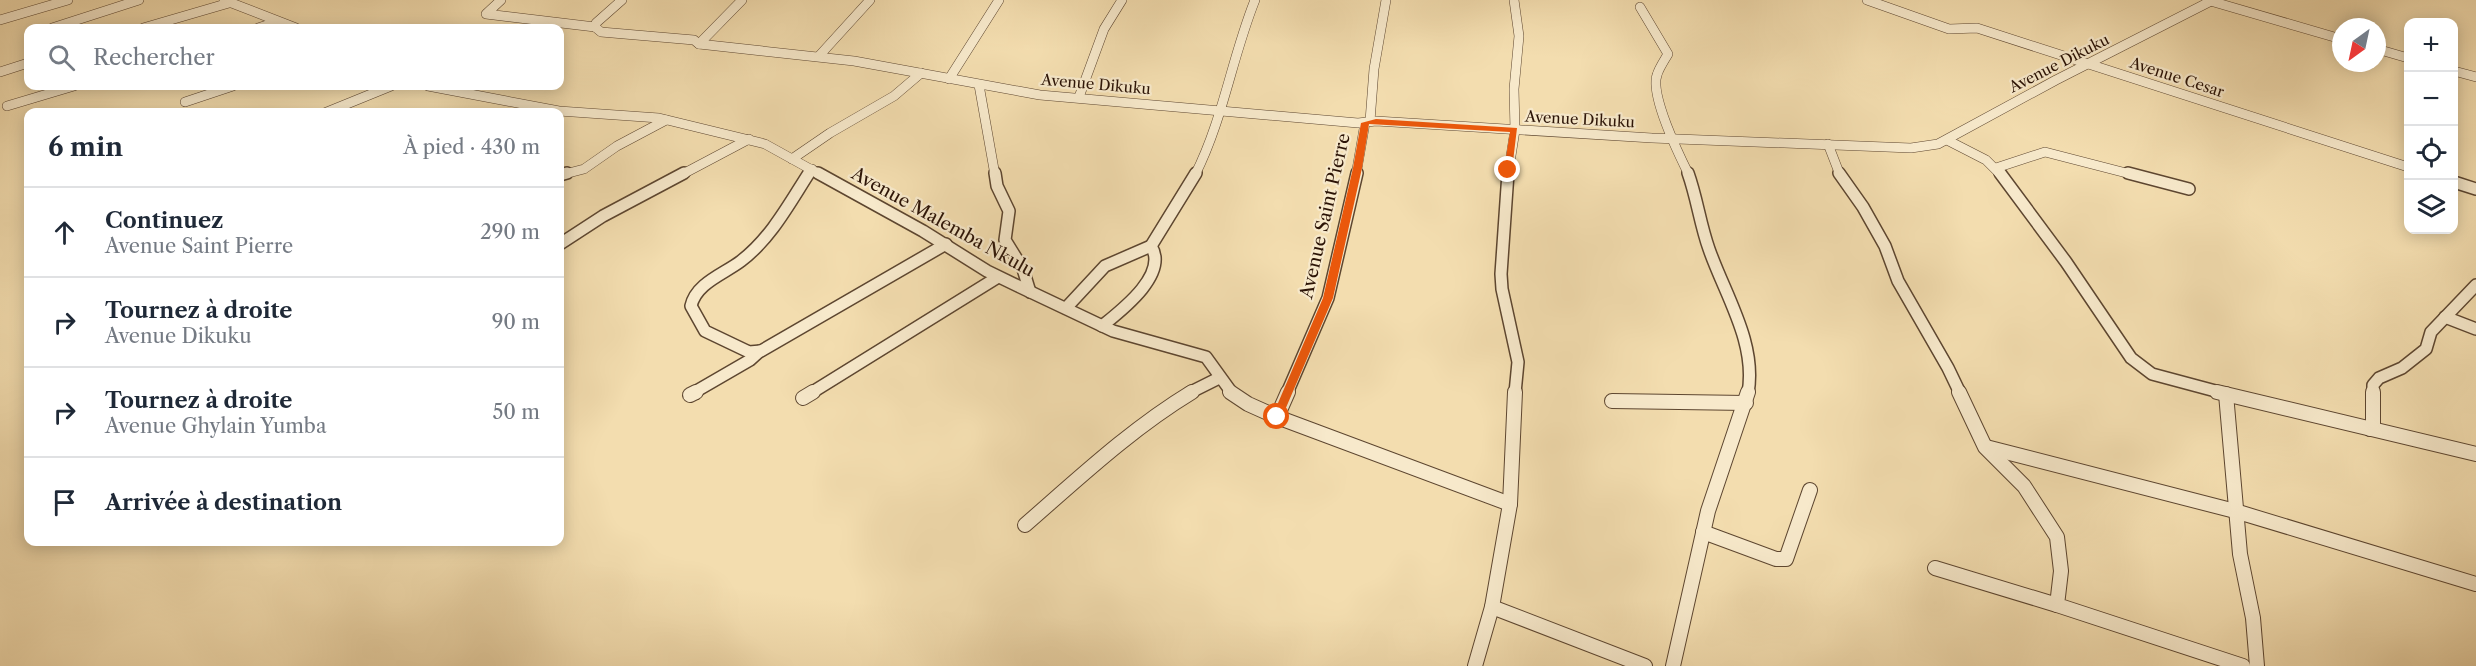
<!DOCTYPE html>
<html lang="fr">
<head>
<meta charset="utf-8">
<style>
	:root { --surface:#fff; --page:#f2f2f3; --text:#1f2937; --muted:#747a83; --line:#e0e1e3 }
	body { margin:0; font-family:"Libre Caslon Text",serif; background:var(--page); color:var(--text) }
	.controls { position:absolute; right:18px; top:18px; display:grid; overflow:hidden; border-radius:12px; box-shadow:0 3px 15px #0003 }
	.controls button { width:54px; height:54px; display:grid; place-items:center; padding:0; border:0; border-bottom:2px solid var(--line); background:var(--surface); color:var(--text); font:30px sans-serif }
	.compass { position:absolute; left:2332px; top:18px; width:54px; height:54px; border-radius:50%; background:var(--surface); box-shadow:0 3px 15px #0003; rotate:213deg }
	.stop { position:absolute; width:18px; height:18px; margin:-14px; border:4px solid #ea580c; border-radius:50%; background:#fff }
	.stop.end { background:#ea580c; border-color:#fff; box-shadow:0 2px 6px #0008 }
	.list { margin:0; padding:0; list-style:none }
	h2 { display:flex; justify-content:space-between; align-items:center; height:78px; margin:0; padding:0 24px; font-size:26px }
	h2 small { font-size:20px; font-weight:400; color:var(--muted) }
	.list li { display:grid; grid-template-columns:39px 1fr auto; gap:18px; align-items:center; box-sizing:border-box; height:90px; padding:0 24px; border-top:2px solid var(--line) }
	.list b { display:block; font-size:22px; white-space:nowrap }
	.list p { margin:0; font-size:20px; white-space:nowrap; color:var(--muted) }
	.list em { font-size:20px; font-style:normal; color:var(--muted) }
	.icon { flex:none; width:33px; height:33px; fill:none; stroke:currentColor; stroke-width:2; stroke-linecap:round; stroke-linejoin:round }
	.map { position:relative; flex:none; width:2476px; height:666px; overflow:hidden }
	.search { position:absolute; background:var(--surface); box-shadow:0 3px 15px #0003; left:24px; top:24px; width:540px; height:66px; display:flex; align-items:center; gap:15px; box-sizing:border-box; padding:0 21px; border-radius:12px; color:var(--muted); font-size:22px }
	.panel { position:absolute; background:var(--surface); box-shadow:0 3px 15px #0003; left:24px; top:108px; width:540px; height:438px; border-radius:12px }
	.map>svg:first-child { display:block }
</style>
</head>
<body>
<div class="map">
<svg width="2476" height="666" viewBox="0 0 2476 666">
	<rect width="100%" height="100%" fill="#f3ddaf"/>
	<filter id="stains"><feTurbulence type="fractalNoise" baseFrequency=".00333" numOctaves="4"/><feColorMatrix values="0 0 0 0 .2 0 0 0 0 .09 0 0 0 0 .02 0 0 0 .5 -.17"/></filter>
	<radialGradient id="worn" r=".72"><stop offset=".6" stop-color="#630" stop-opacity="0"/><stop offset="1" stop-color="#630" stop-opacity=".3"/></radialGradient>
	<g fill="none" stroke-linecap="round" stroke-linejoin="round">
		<g stroke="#5d4630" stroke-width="10">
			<g id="street-far2">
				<polyline points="224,0 296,28"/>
				<polyline points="501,0 486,14 595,27"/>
				<polyline points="1867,0 1949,29 1977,28 2408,167"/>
				<polyline points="2207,0 2341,39"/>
				<path d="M 1640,7 L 1668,54 C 1664,61 1659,68 1657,75 C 1650,95 1679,155 1689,175"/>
				<polyline points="0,20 68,0"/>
				<polyline points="595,27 601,32 694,40 699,44 854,61 1040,95 1358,123 1376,121 1652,138 1911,148 1938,144 2056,80 2213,0"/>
				<polyline points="595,27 596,23 622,0"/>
				<polyline points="52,28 139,0"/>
				<polyline points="143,28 229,3"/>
				<polyline points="258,28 276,22"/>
				<polyline points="699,44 742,0"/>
				<polyline points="2377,49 2408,58"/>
				<polyline points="819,56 870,0"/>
				<polyline points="2454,71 2476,77"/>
				<polyline points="0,72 28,63"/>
				<polyline points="949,79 999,0"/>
				<polyline points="979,85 995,175"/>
				<polyline points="428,86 559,111 659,118 765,144 821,175"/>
				<polyline points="1079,97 1104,29 1122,0"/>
				<polyline points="185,102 233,86"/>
				<polyline points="7,106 74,86"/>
				<polyline points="327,112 391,86"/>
				<polyline points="1370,121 1374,69 1386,0"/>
				<polyline points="1947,140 1986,160 2001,175"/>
				<polyline points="1828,144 1840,175"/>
				<polyline points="792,159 830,133 894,96 921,73"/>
				<polyline points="1996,168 2045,152 2134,175"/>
				<polyline points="561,175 584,169 617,146 666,120"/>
				<polyline points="681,175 749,139"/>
				<polyline points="808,175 812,169"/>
				<path d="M 1195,175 C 1223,120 1232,57 1255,0"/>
				<polyline points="1356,175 1365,123"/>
				<polyline points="1508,175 1515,130 1514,89 1519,36 1514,0"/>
			</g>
		</g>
		<g stroke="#5d4630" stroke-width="14">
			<g id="street-far1">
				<path d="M 809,173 C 789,204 771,238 741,261 C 724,274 696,283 691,306 L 705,331 L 749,352 L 761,351 L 946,244"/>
				<polyline points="818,173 923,231 987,271 1018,286 1113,331 1206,357 1232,393"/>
				<polyline points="995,173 997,186 1009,211 1005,240 1023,269 1030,292"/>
				<polyline points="1508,173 1501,274 1502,289 1518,362 1515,393"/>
				<path d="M 1688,173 C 1697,198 1700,224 1709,249 C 1725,295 1757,343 1748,393"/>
				<polyline points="1839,173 1863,207 1885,246 1898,281 1948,368 1960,393"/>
				<polyline points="2000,173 2066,262 2131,358 2152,374 2223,393"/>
				<polyline points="2128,173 2189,189"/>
				<polyline points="560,175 567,173"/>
				<polyline points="2454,182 2476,189"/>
				<polyline points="560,244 603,216 684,173"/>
				<polyline points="1066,308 1105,266 1151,246 1196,173"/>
				<polyline points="2445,317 2476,329"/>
				<path d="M 1102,326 C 1122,310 1169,274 1151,246"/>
				<polyline points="693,393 750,360 760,351"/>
				<polyline points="811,393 998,277"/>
				<polyline points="1189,393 1219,378"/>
				<polyline points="1287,393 1328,298 1357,173"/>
				<polyline points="2373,393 2373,385 2379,378 2402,368 2426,349 2431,332 2476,285"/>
			</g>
		</g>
		<g stroke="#5d4630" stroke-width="16">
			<g id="street">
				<polyline points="1230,392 1248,404 1277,417 1510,504"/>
				<polyline points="1959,392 1985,447 2024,486 2057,537 2061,571 2057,605 2243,666"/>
				<polyline points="2217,392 2476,454"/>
				<polyline points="2226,394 2240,554 2253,618 2257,666"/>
				<polyline points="690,395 696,392"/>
				<polyline points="803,398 813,392"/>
				<polyline points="1612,401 1746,403"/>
				<polyline points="1277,417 1288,392"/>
				<polyline points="2370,429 2373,425 2373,392"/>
				<polyline points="1986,447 2235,511 2476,584"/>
				<path d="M 1025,525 C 1079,478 1131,429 1192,392"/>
				<polyline points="1703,532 1776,559 1786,559 1810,490"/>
				<polyline points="1935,568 2057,605"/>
				<polyline points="1492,607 1645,666"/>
				<polyline points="1475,666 1492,607 1510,504 1515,392"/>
				<polyline points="1673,666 1708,511 1748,392"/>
			</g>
		</g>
		<use href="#street-far2" stroke="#f7e9cb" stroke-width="9"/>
		<use href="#street-far1" stroke="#f7e9cb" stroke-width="11"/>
		<use href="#street" stroke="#f7e9cb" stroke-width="14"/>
	</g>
	<polygon fill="#ea580c" points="1376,119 1517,128 1512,170 1508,173 1504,170 1510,132 1369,124 1362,168 1333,298 1282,417 1281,419 1273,419 1272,417 1323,298 1353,168 1361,123"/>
	<g text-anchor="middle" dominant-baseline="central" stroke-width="4.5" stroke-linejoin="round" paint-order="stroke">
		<g font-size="15" fill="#2b1306" stroke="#f7e9cb">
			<text transform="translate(2059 63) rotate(-27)">Avenue Dikuku</text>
			<text transform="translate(2177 77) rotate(18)">Avenue Cesar</text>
			<text transform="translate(1096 84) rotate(5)">Avenue Dikuku</text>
			<text transform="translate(1580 119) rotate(3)">Avenue Dikuku</text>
		</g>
		<g font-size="18" fill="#2b1306" stroke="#f7e9cb">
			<text transform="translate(1325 216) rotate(-77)">Avenue Saint Pierre</text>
			<text transform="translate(943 222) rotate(29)">Avenue Malemba Nkulu</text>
		</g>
	</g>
	<rect width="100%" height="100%" filter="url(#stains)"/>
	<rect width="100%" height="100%" fill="url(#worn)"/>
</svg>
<div class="controls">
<button>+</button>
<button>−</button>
<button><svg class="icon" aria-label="locate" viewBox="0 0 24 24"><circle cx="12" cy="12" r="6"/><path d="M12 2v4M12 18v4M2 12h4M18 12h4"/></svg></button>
<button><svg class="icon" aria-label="layers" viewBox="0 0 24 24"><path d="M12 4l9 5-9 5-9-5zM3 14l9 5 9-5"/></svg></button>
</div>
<svg class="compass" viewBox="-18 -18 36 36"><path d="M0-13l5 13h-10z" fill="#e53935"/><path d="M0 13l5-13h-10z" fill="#747a83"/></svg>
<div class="stop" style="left:1277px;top:417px"></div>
<div class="stop end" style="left:1508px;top:170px"></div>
<div class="search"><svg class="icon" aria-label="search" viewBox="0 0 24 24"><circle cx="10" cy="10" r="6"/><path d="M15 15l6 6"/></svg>Rechercher</div>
<section class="panel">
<h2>6 min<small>À pied · 430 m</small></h2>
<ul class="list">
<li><svg class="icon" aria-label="ahead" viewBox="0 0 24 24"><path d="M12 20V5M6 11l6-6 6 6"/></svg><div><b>Continuez</b><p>Avenue Saint Pierre</p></div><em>290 m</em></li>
<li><svg class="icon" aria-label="right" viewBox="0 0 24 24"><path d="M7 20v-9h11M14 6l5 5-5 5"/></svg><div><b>Tournez à droite</b><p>Avenue Dikuku</p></div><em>90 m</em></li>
<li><svg class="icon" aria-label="right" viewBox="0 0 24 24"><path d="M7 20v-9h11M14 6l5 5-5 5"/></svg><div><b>Tournez à droite</b><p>Avenue Ghylain Yumba</p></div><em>50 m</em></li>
<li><svg class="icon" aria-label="arrive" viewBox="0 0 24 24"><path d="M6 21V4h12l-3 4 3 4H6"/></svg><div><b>Arrivée à destination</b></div></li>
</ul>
</section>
</div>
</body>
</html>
